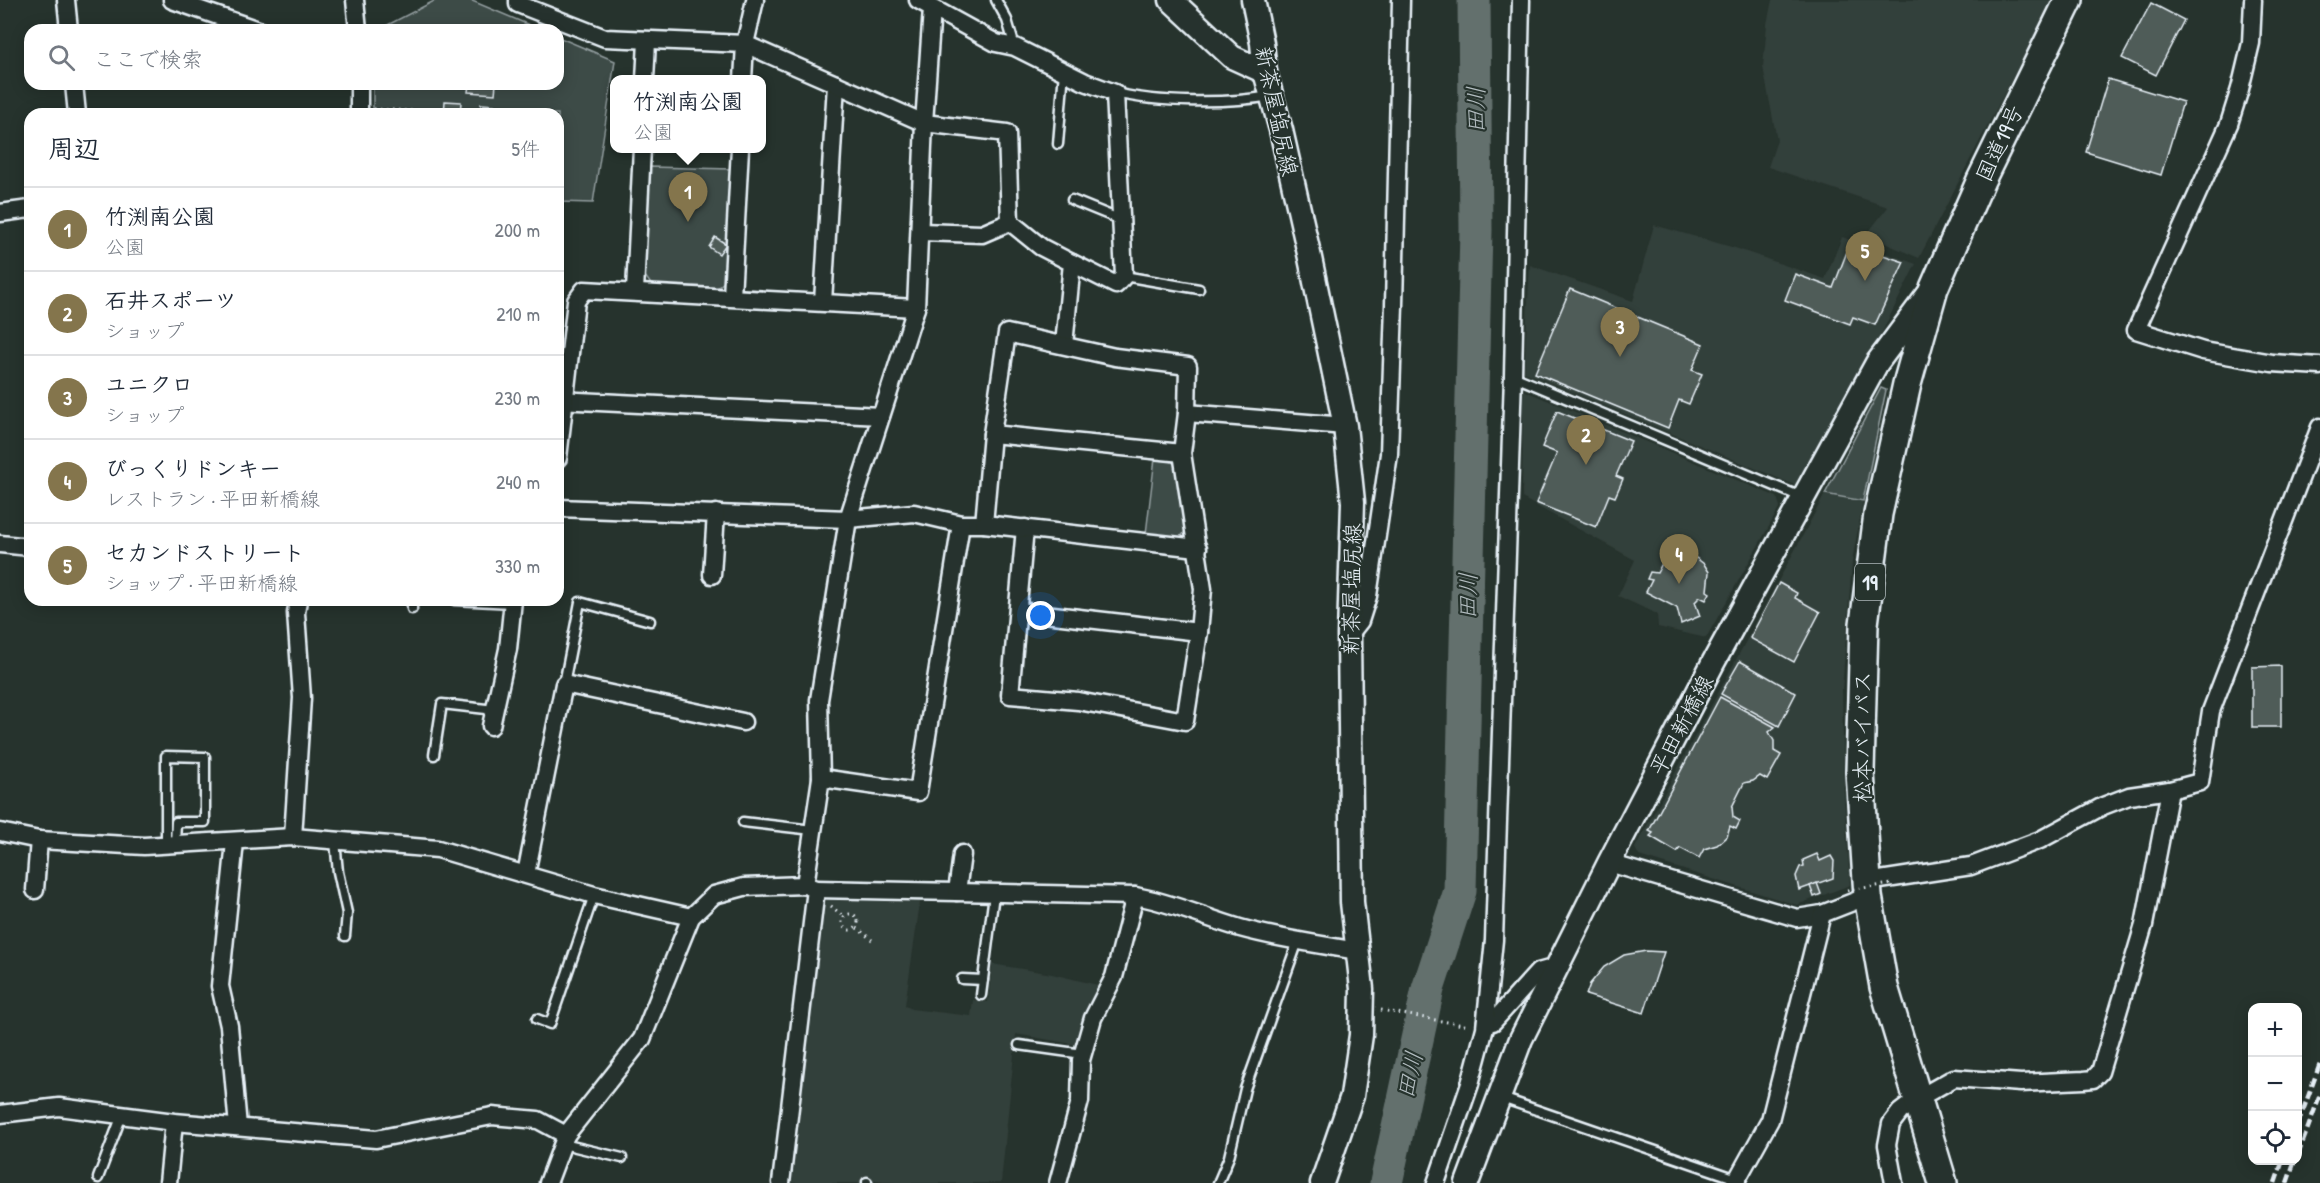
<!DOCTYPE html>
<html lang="ja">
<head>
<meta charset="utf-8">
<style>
	:root { --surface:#fff; --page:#f6f6f7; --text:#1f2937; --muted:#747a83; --line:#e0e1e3; --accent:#84754c }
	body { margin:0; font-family:"Patrick Hand","Klee One",sans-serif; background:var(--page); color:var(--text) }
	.controls { position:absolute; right:18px; bottom:18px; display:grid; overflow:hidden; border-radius:12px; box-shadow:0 3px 15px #0003 }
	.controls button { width:54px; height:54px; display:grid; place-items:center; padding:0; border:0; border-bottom:2px solid var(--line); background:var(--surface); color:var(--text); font:30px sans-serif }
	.you { position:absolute; left:1041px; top:616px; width:21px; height:21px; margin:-15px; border:4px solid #fff; border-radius:50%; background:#1a73e8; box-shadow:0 0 0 9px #1a73e833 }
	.badge { display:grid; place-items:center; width:39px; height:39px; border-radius:50%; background:var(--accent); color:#fff; font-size:20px; font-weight:700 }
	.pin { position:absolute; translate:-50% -50px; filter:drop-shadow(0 2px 3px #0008) }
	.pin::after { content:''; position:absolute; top:32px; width:21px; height:18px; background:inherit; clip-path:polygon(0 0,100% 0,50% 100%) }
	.popup { position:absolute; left:610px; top:75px; width:156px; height:78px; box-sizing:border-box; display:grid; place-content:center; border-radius:12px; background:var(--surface); filter:drop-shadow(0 2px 4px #0005); font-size:20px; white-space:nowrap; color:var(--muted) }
	.popup b { font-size:22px; color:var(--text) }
	.popup::after { content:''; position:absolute; left:50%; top:100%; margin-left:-12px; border:12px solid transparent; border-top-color:var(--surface) }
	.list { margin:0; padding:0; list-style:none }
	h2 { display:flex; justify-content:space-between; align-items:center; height:78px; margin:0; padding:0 24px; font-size:26px }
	h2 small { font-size:20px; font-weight:400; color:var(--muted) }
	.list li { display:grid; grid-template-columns:39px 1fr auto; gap:18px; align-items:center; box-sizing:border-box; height:84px; padding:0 24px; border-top:2px solid var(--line) }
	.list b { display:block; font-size:22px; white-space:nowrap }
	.list p { margin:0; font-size:20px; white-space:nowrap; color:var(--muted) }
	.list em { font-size:20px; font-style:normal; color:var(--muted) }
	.icon { flex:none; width:33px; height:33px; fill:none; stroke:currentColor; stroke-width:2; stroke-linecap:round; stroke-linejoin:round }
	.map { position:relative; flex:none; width:2320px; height:1183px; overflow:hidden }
	.search { position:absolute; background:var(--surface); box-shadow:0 3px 15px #0003; left:24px; top:24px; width:540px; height:66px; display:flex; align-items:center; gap:15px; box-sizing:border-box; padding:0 21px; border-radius:18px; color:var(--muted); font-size:22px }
	.panel { position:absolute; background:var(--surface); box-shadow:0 3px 15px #0003; left:24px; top:108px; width:540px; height:498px; border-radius:18px }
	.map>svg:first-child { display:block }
</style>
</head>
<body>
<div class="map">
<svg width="2320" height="1183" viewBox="0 0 2320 1183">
	<rect width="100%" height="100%" fill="#26332d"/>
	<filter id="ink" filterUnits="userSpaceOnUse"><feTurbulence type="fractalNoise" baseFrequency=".0167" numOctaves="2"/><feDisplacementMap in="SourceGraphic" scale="12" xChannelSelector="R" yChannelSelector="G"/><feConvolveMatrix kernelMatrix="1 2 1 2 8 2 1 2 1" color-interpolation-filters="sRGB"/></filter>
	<g filter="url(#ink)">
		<g fill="#333f3a">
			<polygon points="1772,0 2053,0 1919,258 1866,235 1888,207 1768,167 1777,140 1763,67 1767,24"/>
			<polygon points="1654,225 1735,248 1825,279 1842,237 1916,264 1881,334 1797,486 1524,372 1530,265 1633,301"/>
			<polygon points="1523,390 1777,497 1780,507 1706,638 1658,627 1657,614 1618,596 1635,560 1522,498"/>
			<polygon points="1825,494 1863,501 1852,562 1842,690 1844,793 1850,885 1797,905 1639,856 1635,848"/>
			<polygon points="824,895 921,896 905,1005 911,1009 971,1016 973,1000 988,1002 992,964 1052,974 1102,986 1078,1045 1016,1034 1001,1183 896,1183 862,1178 861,1183 787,1183 821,904"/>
		</g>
		<g fill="#3e4b47" stroke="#939ea0" stroke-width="1.5">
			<polygon points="436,0 470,0 541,30 378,30"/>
			<polygon points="558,37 615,61 593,203 558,202 558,114 373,114 373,84 558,84"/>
			<polygon points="650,167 731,169 725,281 717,288 653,287 645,276"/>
			<polygon points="1881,388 1886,390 1863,501 1825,494"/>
			<polygon points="1155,458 1168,459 1177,466 1186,530 1181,537 1146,534"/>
		</g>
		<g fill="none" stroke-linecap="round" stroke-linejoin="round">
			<polyline stroke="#636f6d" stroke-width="33" points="1386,1183 1428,989 1460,891 1476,230 1474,0"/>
		</g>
		<g fill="#505c59" stroke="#e8f1f8" stroke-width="1.5">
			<polygon points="2151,3 2184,20 2156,75 2122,58"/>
			<polygon points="2108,79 2183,102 2161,175 2086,152"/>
			<polygon points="469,84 496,84 495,94 468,92"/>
			<polygon points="445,101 461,102 460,114 444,114"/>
			<polygon points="481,104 494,105 494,109 512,110 512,114 480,114"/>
			<polygon points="715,237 726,244 719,254 709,247"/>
			<polygon points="1850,244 1904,262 1875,325 1853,317 1850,324 1785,300 1795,274 1833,288"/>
			<polygon points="1570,289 1703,344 1692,370 1702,374 1689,404 1679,400 1668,428 1535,373"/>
			<polygon points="1557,411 1631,441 1616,476 1623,479 1615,497 1609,495 1596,527 1536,503 1557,453 1542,447"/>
			<polygon points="1669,550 1683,557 1696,558 1704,564 1709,572 1707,591 1710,593 1706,600 1700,597 1695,602 1700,616 1681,624 1677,608 1646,592 1652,580 1647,579 1650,572 1657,573"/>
			<polygon points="1779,583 1797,593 1795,598 1820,612 1794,662 1750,638"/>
			<polygon points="1740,661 1796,693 1779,726 1721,694"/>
			<polygon points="2281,666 2281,727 2252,727 2252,667"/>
			<polygon points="1720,697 1775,727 1769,732 1774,741 1774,751 1781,755 1767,780 1760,776 1753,781 1744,783 1732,807 1733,817 1740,821 1736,829 1730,826 1727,836 1717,845 1704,849 1699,858 1680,848 1677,852 1650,836 1653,833 1649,831"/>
			<polygon points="1817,854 1820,861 1831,856 1834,861 1833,878 1799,890 1796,876 1800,867 1804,866 1803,860"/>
			<polygon points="1817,883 1821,894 1814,897 1810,886"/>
			<polygon points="1646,951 1664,952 1644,1013 1586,995 1590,984 1604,967 1624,955"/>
		</g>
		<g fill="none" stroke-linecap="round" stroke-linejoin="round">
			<g stroke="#e8f1f8" stroke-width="13">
				<g id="service">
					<polyline points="996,0 1007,20 1015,47"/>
					<path d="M 1115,93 C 1158,103 1227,104 1270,96"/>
					<polyline points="1058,144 1064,71"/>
					<polyline points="1072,200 1121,220"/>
					<polyline points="1124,276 1199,289"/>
					<polyline points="1513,376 1801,497"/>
					<polyline points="454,600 512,603"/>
					<polyline points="412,609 412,600"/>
					<polyline points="564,684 580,602 650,621"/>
					<polyline points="434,755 442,704 495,710"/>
					<polyline points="743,822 813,830"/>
					<polyline points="335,841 338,872 347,913 345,936"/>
					<polyline points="166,845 166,756 205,757 205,822 176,822 175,845"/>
					<polyline points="962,979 983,980"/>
					<polyline points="981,995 994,894"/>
					<polyline points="537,1019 550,1024 594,895"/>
					<polyline points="1019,1045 1083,1054"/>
					<polyline points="1499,1097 1737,1179"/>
					<polyline points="563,1144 622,1158"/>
					<polyline points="98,1178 122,1115"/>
					<polyline points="867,1183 867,1182"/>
					<polyline points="1218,1183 1229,1157 1245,1089 1298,941"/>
				</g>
			</g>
			<g stroke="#e8f1f8" stroke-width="21">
				<g id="minor">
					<polyline points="66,0 69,30"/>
					<polyline points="172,0 258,30"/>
					<polyline points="355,0 358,30"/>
					<polyline points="518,0 518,4 605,38 745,44 836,84 823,302"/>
					<polyline points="918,0 996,43 1015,47 1085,82 1115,93 1124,276 1116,285 1072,263"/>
					<polyline points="2253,0 2251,43 2240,89 2229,124 2136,330 2203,351 2272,363 2320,366"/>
					<polyline points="645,80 647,41"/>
					<polyline points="743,80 745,44 755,0"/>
					<polyline points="74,84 77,114"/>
					<polyline points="836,84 924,123 1007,133 1010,222 1041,247 1072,263 1064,345"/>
					<polyline points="359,114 359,84"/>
					<polyline points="0,213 30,209"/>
					<polyline points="920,232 982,234 1010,222"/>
					<polyline points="635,291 642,148"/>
					<polyline points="732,297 740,148"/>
					<polyline points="558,400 881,416"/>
					<polyline points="1187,413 1345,426"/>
					<polyline points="992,434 1182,453"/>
					<polyline points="558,458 576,301 584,290 916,308"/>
					<polyline points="558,508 848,519 914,513 961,524 984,524 992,434 1007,333 1115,357 1188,366 1187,413 1182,453 1203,589 1199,632 1185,721 1078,701 1010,695 1025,528"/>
					<polyline points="984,524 1198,548"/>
					<polyline points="0,544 30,547"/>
					<polyline points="712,575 716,513"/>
					<polyline points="1019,611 1199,632"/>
					<polyline points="1349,635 1360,621 1368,596 1389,454 1394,305 1401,0"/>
					<polyline points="491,726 508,649 513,600"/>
					<polyline points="821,778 918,792 961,524"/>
					<polyline points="0,832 39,840 144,846 293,837 438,849 594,895 691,917"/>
					<polyline points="293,837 302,698 296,613 298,600"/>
					<polyline points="235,842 220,986 229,1026 238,1127"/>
					<polyline points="1609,863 1797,918 1822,914 1868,896"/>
					<polyline points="526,874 564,684 743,722"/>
					<polyline points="1867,882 1971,866 2040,840 2103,806 2129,796 2170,790 2200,782 2211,711 2320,427"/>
					<polyline points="805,885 821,778 819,700 848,519 916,308 924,123 932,9"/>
					<path d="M 816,889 L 1135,896 C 1171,902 1205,918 1240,928 C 1279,939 1318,944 1358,951"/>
					<polyline points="35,890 39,840"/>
					<polyline points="957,892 962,854"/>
					<polyline points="1486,1021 1493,1022 1538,972 1556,967"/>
					<polyline points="0,1114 59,1107 174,1122 376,1139 492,1116 538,1120 566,1135"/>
					<polyline points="168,1183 174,1122"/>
					<polyline points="548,1183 566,1135 642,1039 691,917 714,895 744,887 805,885 816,889 781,1183"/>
					<polyline points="1058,1183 1080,1101 1081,1060 1093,1018 1114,977 1135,896"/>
					<polyline points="1436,1183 1470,1084 1485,1028 1494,940 1513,376 1521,0"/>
					<polyline points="1735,1183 1770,1120 1822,914"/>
					<polyline points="1894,1183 1887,1145 1891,1124 1900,1112 1917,1099 1954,1078 2021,1083 2084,1080 2093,1079 2100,1072 2144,925 2170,790"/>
				</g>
			</g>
			<g stroke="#e8f1f8" stroke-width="27">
				<g id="secondary">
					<polyline points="1171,0 1232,57 1265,72"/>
					<polyline points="1253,0 1262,43 1265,72 1281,130 1310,258 1345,426 1353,502 1349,635 1352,902 1362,989 1361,1035 1352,1096 1322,1183"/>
					<polyline points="1467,1183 1521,1039 1609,863 1713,663 1877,363 1930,292"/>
				</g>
			</g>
			<g stroke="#e8f1f8" stroke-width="32">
				<polyline id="trunk" points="1943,1183 1884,987 1868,896 1860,772 1864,624 1878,514 1907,384 1934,288 1981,180 2069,0"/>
			</g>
			<g stroke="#e8f1f8" stroke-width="3" stroke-dasharray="1.5 4.5" stroke-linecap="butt">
				<polyline points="374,109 474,114"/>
				<polyline points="831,906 843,916"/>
				<circle cx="850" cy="922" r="8"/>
				<polyline points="857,928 872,940"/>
				<polyline points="1381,1010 1469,1026"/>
			</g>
			<use href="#service" stroke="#26332d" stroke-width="8"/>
			<use href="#minor" stroke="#26332d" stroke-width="16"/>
			<use href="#secondary" stroke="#26332d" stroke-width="22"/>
			<use href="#trunk" stroke="#26332d" stroke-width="27"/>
			<g stroke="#e8f1f8" stroke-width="4.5" stroke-dasharray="9 4.5" stroke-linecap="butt">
				<polyline points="2298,1124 2320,1064"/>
				<polyline points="2298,1155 2320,1095"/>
				<polyline points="2275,1183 2283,1160"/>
				<polyline points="2287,1183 2295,1160"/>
			</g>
			<polyline stroke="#e8f1f8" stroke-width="3" stroke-dasharray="1.5 4.5" stroke-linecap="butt" points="1847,890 1892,884"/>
		</g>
	</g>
	<g text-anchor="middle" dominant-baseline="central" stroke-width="4.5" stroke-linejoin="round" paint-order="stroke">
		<rect fill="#26332d" stroke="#aeb8bb" stroke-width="1.5" x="1855" y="564" width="30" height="36" rx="4.5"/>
		<g font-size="21" font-weight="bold" fill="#e8f1f8">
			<text x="1870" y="582">19</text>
		</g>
		<g font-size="22" fill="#e8f1f8" stroke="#26332d">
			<text transform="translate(1277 111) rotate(78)">新茶屋塩尻線</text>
			<text transform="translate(1999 143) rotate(-65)">国道19号</text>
			<text transform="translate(1351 589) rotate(-89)">新茶屋塩尻線</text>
			<text transform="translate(1681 725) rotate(-62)">平田新橋線</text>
			<text transform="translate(1862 737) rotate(-90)">松本バイパス</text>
		</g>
		<g font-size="24" font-style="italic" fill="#b3bdc0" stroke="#26332d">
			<text transform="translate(1475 110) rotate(-90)">田川</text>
			<text transform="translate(1467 596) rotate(-89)">田川</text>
			<text transform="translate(1409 1075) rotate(-78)">田川</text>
		</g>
	</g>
</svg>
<div class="controls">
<button>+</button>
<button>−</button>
<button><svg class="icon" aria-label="locate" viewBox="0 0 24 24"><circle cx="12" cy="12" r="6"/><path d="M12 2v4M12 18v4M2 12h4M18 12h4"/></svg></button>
</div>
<div class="you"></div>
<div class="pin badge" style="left:688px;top:222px">1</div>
<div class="popup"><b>竹渕南公園</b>公園</div>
<div class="pin badge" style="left:1586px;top:465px">2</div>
<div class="pin badge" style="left:1620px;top:357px">3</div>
<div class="pin badge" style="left:1679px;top:584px">4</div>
<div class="pin badge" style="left:1865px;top:281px">5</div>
<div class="search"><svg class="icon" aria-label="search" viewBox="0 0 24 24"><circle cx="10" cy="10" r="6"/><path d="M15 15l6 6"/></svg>ここで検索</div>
<section class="panel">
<h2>周辺<small>5件</small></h2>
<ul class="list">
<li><span class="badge">1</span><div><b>竹渕南公園</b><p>公園</p></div><em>200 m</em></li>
<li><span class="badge">2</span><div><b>石井スポーツ</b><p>ショップ</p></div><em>210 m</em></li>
<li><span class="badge">3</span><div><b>ユニクロ</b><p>ショップ</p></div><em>230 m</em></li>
<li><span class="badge">4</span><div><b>びっくりドンキー</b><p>レストラン · 平田新橋線</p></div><em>240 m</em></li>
<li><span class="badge">5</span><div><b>セカンドストリート</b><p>ショップ · 平田新橋線</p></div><em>330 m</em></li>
</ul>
</section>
</div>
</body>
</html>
